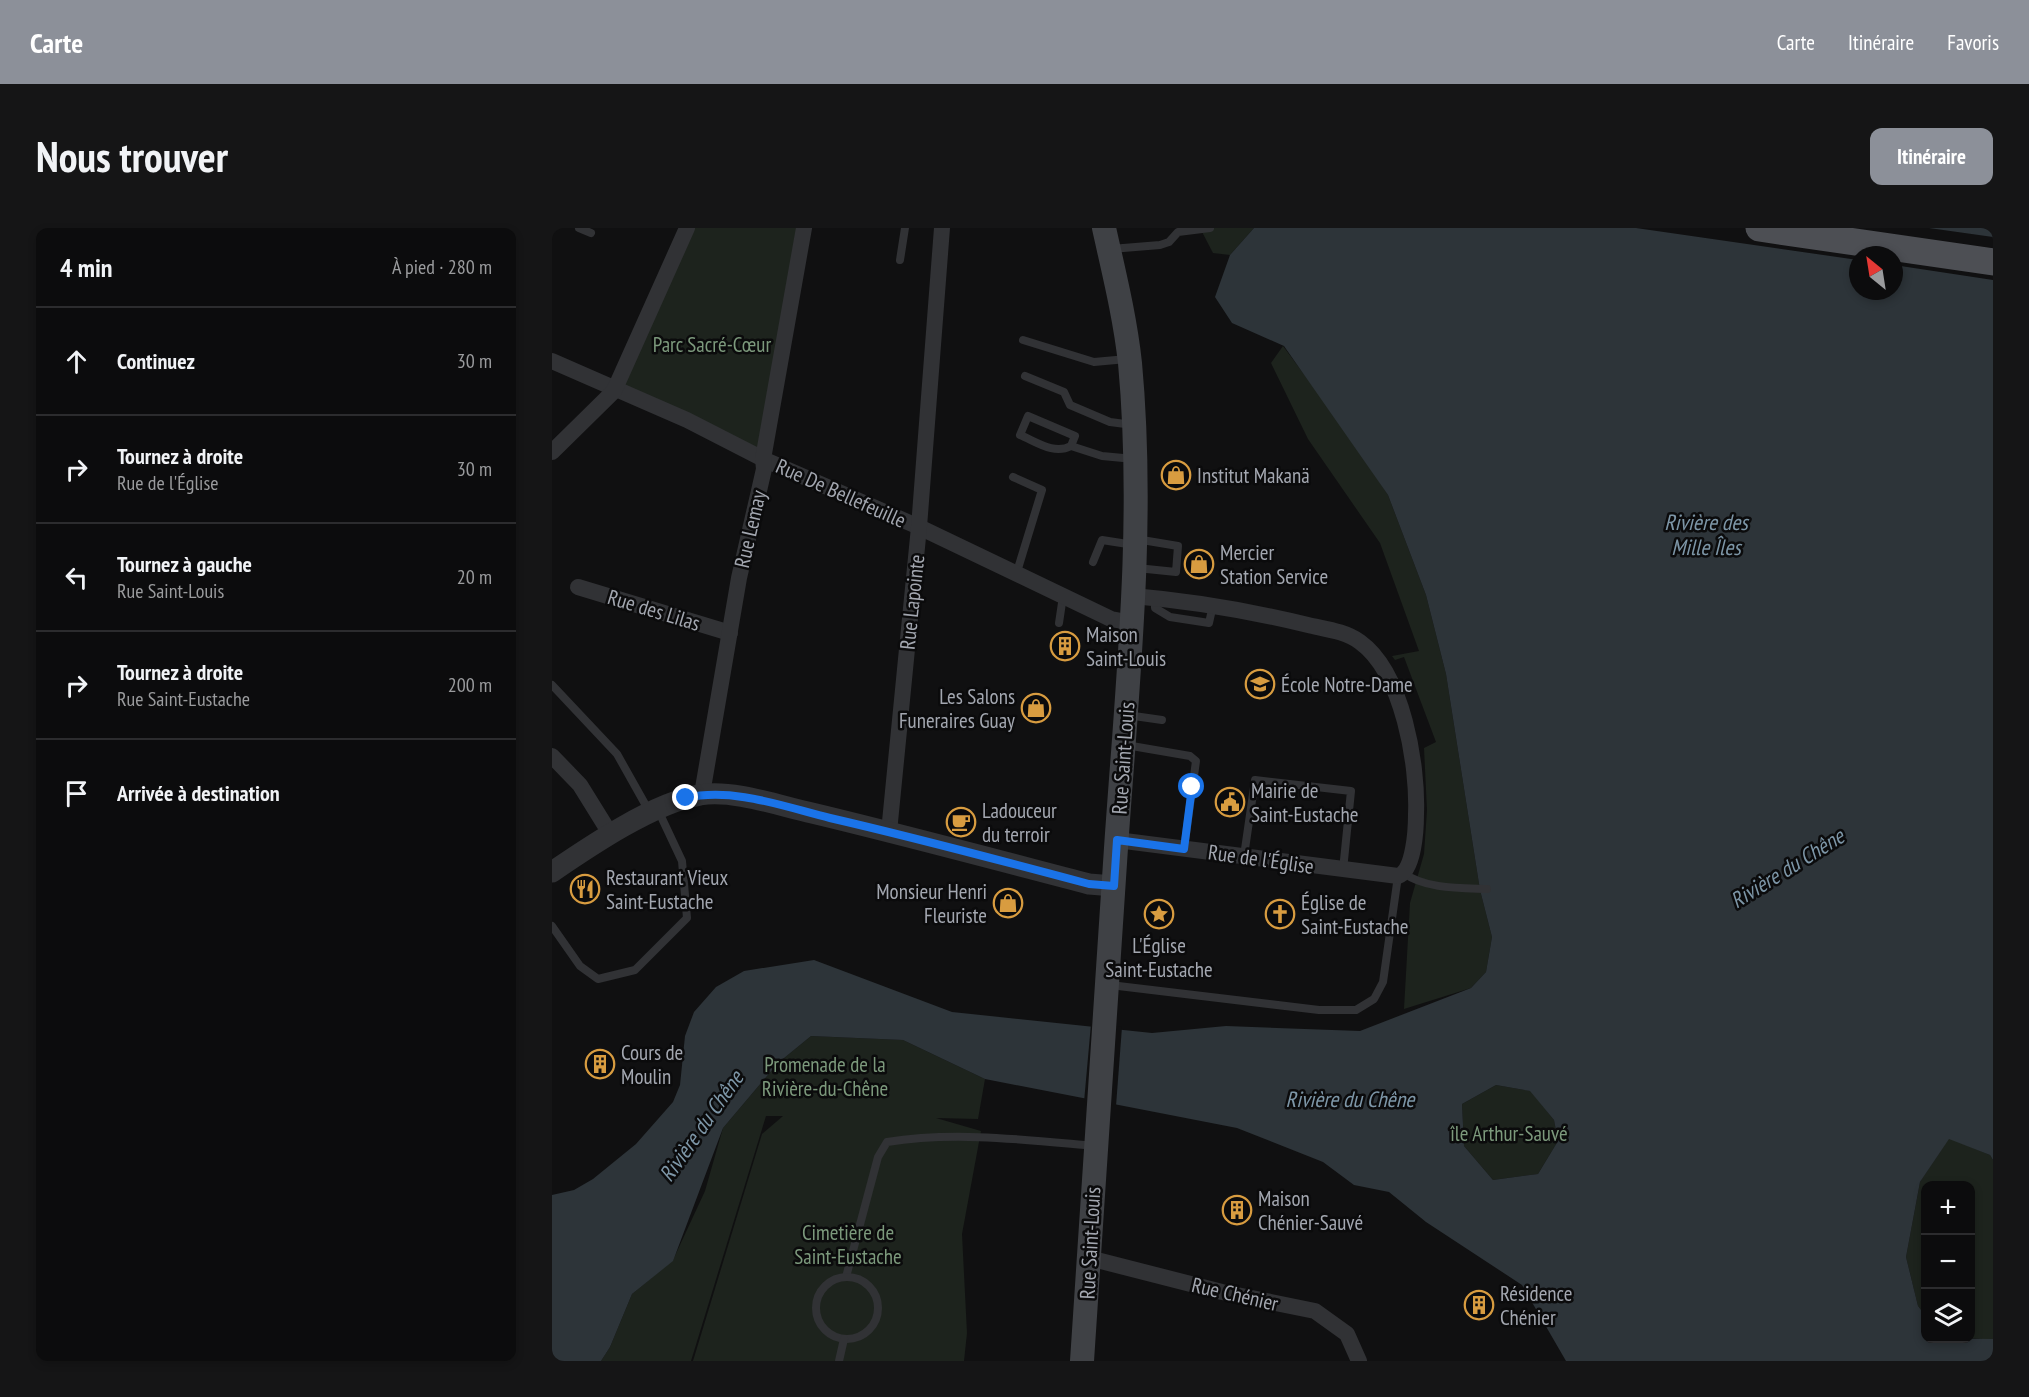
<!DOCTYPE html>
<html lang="fr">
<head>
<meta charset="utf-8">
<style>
	:root { --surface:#0c0c0d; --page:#151516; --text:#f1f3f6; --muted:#9a9b9d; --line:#2c2c2e; --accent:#8c9099 }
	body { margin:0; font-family:"PT Sans Narrow",sans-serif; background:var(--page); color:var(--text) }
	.controls { position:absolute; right:18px; bottom:18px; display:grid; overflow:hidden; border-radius:12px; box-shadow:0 3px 9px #0003 }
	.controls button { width:54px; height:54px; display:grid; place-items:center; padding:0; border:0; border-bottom:2px solid var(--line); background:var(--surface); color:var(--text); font:30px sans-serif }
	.compass { position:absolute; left:1297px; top:18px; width:54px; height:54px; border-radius:50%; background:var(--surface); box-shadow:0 3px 9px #0003; rotate:330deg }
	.stop { position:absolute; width:18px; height:18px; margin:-14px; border:4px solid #1a73e8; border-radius:50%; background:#fff }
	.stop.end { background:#1a73e8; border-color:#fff; box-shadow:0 2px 6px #0008 }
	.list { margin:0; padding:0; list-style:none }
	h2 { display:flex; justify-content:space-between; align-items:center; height:78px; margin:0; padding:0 24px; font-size:26px }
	h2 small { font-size:20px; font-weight:400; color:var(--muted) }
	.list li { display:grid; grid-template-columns:39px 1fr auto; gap:18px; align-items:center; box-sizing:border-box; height:108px; padding:0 24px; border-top:2px solid var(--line) }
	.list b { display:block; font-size:22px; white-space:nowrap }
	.list p { margin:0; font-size:20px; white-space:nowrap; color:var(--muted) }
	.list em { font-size:20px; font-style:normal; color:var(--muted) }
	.icon { flex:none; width:33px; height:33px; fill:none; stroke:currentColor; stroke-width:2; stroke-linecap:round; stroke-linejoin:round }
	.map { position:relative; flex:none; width:1441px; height:1133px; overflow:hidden; border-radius:12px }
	header { display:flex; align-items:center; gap:36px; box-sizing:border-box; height:84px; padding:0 30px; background:var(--accent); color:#fff }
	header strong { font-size:28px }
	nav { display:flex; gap:33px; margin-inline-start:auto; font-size:21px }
	.intro { display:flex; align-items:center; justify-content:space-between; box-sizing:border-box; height:144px; padding:0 36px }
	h1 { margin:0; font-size:42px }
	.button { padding:15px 27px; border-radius:12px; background:var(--accent); color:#fff; font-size:21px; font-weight:700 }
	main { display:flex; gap:36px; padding:0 36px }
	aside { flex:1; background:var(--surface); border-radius:12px; box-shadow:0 3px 9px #0003 }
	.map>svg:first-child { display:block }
</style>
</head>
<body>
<header>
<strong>Carte</strong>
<nav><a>Carte</a><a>Itinéraire</a><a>Favoris</a></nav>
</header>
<div class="intro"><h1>Nous trouver</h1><a class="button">Itinéraire</a></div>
<main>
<aside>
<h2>4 min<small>À pied · 280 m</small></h2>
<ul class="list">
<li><svg class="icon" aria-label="ahead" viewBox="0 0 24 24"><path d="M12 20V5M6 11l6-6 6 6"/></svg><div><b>Continuez</b></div><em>30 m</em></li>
<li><svg class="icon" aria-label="right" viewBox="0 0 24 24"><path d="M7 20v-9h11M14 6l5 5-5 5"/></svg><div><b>Tournez à droite</b><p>Rue de l'Église</p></div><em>30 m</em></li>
<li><svg class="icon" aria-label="left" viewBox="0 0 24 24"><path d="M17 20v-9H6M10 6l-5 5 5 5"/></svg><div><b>Tournez à gauche</b><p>Rue Saint-Louis</p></div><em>20 m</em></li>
<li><svg class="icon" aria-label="right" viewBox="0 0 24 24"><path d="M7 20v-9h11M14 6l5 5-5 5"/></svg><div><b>Tournez à droite</b><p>Rue Saint-Eustache</p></div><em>200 m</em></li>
<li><svg class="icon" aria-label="arrive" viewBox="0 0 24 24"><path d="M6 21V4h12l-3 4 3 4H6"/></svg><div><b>Arrivée à destination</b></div></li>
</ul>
</aside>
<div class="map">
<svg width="1441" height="1133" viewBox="0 0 1441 1133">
	<rect width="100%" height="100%" fill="#101011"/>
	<g fill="#1d231d">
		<polygon points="135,0 252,0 211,231 62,163"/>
		<polygon points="648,0 702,0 678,27 661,25"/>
		<polygon points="731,118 792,200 836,267 874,367 894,446 928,662 940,709 934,744 919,760 852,781 858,675 872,626 875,582 872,520 884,514 852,429 843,432 840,428 867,423 828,315 756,211 719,135"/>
		<polygon points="259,808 351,812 433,851 426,891 384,890 429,903 410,1006 415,1105 412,1133 141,1133 210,906 231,888 214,888 139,1133 49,1133 58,1119 80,1066 121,1032 153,963 171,900 226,835"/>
		<polygon points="944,857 979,863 1002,892 1006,913 986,946 941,952 912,918 910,876"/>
		<polygon points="1397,910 1438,927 1441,932 1441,1112 1419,1110 1418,958 1374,958 1373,1087 1366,1078 1354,1029 1368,954"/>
	</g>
	<path fill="#2d3439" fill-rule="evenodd" d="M 702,0 L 1441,0 L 1441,932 L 1438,927 L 1397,911 L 1368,954 L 1354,1029 L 1366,1078 L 1373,1087 L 1374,1110 L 1441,1111 L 1441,1133 L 1014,1133 L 970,1057 L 874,994 L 837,964 L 802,957 L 771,934 L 685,900 L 433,851 L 351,812 L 259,808 L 226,835 L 171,900 L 121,1033 L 80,1066 L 58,1119 L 49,1133 L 0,1133 L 0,967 L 22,962 L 41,951 L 84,916 L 121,874 L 128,857 L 133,808 L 142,784 L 164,759 L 192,743 L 262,732 L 400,784 L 600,805 L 674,798 L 808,803 L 919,760 L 934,744 L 940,709 L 928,662 L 894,446 L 874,367 L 836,267 L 732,118 L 680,95 L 663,69 L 678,27 ZM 1306,27 L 1342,27 L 1342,63 L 1306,63 ZM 944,857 L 978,863 L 1002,892 L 1006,913 L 986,946 L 941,952 L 912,918 L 910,876 Z"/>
	<g fill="#101011">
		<polygon points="1084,0 1377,0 1441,9 1441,52 1342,37 1342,27 1306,27 1306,32"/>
		<polygon points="539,796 570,799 564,878 532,874"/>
	</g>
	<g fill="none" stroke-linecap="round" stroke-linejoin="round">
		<g stroke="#313235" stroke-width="8">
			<polyline points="27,0 39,5"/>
			<polyline points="559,21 608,17 617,14 626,4 658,0"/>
			<polyline points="348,32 353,0"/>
			<polyline points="471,112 542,134 575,131"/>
			<polyline points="473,148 512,164 518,177 558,194 581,197"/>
			<path d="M 519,218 L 523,208 L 476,188 L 468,207 C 485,214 502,227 519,218 L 550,228 L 582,231"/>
			<polyline points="461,249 490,262 464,347"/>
			<polyline points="584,311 626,318 624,344 585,340"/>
			<polyline points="541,334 550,312 582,317"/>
			<polyline points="603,370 603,380 618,389 657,395 661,377"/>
			<polyline points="507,395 511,368"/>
			<polyline points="0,457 65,526 97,583"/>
			<polyline points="575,487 610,492"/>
			<polyline points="574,517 638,528 644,533 632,621"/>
			<polyline points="692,628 703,552 799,563 791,642"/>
			<path d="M 852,645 C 872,661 910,660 935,661"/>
			<polyline points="0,698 28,738 46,751 83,742 135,690 130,633 106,582"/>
			<polyline points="558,757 767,782 804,782 822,771 831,754 846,648"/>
			<path d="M 294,1049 L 326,929 L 335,914 C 403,903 475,912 543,918"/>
			<circle cx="295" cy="1080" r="31"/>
			<polyline points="287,1133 292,1111"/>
		</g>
		<g stroke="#313235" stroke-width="16">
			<polyline points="0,133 135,192 211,231 367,299 559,391 580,395"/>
			<polyline points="0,224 62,163 135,0"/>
			<polyline points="26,359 178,405"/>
			<polyline points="0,528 28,557 59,607"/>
			<polyline points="150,566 187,350 212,241 211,231 252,0"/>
			<polyline points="337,604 367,299 390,0"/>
			<path d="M 565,612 L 846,648 C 862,643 864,601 864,586 C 866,537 851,445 808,414 C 793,403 773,401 756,397 C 698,383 640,373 581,368"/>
			<polyline points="537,1030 670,1064 763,1083 795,1106 807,1133"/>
		</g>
		<path stroke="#313235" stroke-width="21" d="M 0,644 C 38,618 103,574 148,567 C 180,561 228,578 260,585 C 352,607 445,632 537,656 L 562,658"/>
		<path stroke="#3f4145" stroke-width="24" d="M 530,1133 C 541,962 553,791 564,620 C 575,459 593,296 578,135 C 573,89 562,45 552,0"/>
		<polyline stroke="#4d4f54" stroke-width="27" points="1207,0 1441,34"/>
	</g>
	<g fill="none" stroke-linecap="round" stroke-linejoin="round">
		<path stroke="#1a73e8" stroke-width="8" d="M 134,570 C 181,559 233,579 278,590 C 365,610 451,633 537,656 L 562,658 L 565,612 L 632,621 L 640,559"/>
	</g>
	<defs>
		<g id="shop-ring" transform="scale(1.5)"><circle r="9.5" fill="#0b0b0c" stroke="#d89c40" stroke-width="1.5"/><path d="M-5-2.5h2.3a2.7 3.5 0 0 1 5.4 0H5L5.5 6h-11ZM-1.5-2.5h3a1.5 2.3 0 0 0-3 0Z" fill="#d89c40"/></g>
		<g id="building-ring" transform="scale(1.5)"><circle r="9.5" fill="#0b0b0c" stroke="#d89c40" stroke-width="1.5"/><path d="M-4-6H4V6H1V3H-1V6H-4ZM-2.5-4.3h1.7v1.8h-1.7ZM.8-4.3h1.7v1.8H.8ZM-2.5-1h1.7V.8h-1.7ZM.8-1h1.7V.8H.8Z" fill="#d89c40"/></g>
		<g id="school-ring" transform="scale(1.5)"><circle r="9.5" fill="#0b0b0c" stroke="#d89c40" stroke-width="1.5"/><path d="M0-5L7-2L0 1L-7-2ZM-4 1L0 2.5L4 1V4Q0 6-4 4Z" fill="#d89c40"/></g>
		<g id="civic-ring" transform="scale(1.5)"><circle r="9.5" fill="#0b0b0c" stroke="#d89c40" stroke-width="1.5"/><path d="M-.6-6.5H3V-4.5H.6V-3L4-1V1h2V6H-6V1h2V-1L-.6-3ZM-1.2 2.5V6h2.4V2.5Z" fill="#d89c40"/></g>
		<g id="cafe-ring" transform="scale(1.5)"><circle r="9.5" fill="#0b0b0c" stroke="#d89c40" stroke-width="1.5"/><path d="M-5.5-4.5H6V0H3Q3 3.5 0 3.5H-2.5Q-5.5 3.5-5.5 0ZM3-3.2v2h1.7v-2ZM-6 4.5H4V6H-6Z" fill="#d89c40"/></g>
		<g id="restaurant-ring" transform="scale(1.5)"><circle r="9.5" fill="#0b0b0c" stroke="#d89c40" stroke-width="1.5"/><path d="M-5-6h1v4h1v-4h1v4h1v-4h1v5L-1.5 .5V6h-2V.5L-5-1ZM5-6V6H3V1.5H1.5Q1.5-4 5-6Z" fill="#d89c40"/></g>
		<g id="sight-ring" transform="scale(1.5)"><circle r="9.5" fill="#0b0b0c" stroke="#d89c40" stroke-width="1.5"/><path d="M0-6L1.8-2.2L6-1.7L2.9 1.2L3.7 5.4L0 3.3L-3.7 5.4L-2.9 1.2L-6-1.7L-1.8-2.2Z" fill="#d89c40"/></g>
		<g id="church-ring" transform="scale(1.5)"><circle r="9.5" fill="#0b0b0c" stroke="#d89c40" stroke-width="1.5"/><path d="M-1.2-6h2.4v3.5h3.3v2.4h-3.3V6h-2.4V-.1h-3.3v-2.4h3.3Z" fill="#d89c40"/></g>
	</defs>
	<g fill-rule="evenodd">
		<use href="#shop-ring" x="624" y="247"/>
		<use href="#shop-ring" x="647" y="336"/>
		<use href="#building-ring" x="513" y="418"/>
		<use href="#school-ring" x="708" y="456"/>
		<use href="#shop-ring" x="484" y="480"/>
		<use href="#civic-ring" x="678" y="574"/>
		<use href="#cafe-ring" x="409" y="594"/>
		<use href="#restaurant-ring" x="33" y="661"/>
		<use href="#shop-ring" x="456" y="675"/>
		<use href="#sight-ring" x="607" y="686"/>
		<use href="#church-ring" x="728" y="686"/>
		<use href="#building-ring" x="48" y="836"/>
		<use href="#building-ring" x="685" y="982"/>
		<use href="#building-ring" x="927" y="1077"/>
	</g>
	<g text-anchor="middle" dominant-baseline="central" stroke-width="5" stroke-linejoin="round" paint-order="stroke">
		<g font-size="21" fill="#7c997c" stroke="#0b0b0c">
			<text x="160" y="116">Parc Sacré-Cœur</text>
			<text x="273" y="836">Promenade de la<tspan x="273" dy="24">Rivière-du-Chêne</tspan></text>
			<text x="957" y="905">île Arthur-Sauvé</text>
			<text x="296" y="1004">Cimetière de<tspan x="296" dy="24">Saint-Eustache</tspan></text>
		</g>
		<g font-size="21" fill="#a3a7b0" stroke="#0b0b0c" text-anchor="start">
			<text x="645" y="247">Institut Makanä</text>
			<text x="668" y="324">Mercier<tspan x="668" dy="24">Station Service</tspan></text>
			<text x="534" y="406">Maison<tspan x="534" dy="24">Saint-Louis</tspan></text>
			<text x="729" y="456">École Notre-Dame</text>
			<text x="463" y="468" text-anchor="end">Les Salons<tspan x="463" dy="24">Funeraires Guay</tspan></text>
			<text x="699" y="562">Mairie de<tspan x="699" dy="24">Saint-Eustache</tspan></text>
			<text x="430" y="582">Ladouceur<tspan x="430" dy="24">du terroir</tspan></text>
			<text x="54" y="649">Restaurant Vieux<tspan x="54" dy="24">Saint-Eustache</tspan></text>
			<text x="435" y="663" text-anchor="end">Monsieur Henri<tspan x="435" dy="24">Fleuriste</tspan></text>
			<text x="749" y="674">Église de<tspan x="749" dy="24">Saint-Eustache</tspan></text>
			<text x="607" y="717" text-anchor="middle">L'Église<tspan x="607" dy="24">Saint-Eustache</tspan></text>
			<text x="69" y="824">Cours de<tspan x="69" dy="24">Moulin</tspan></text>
			<text x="706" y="970">Maison<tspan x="706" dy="24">Chénier-Sauvé</tspan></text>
			<text x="948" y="1065">Résidence<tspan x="948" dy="24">Chénier</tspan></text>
		</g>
		<g font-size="21" fill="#a3a7b0" stroke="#0b0b0c">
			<text transform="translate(289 265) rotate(24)">Rue De Bellefeuille</text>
			<text transform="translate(198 301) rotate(-77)">Rue Lemay</text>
			<text transform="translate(360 374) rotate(-84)">Rue Lapointe</text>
			<text transform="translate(102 382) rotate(17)">Rue des Lilas</text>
			<text transform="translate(571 530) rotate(-86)">Rue Saint-Louis</text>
			<text transform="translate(709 631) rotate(8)">Rue de l'Église</text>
			<text transform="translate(538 1015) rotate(-87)">Rue Saint-Louis</text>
			<text transform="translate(683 1066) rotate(13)">Rue Chénier</text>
		</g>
		<g font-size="22" font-style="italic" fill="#7d96a7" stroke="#0b0b0c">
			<text x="1154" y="294">Rivière des<tspan x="1154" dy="25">Mille Îles</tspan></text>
			<text transform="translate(1235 640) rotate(-32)">Rivière du Chêne</text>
			<text x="798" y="871">Rivière du Chêne</text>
			<text transform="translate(149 898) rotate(-55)">Rivière du Chêne</text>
		</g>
	</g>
</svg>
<div class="controls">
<button>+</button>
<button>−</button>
<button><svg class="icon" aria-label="layers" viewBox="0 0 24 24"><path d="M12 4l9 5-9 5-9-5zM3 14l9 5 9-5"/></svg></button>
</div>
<svg class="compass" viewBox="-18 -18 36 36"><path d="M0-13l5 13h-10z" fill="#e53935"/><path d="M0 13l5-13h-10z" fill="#9a9b9d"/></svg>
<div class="stop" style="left:640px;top:559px"></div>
<div class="stop end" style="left:134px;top:570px"></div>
</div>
</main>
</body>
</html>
